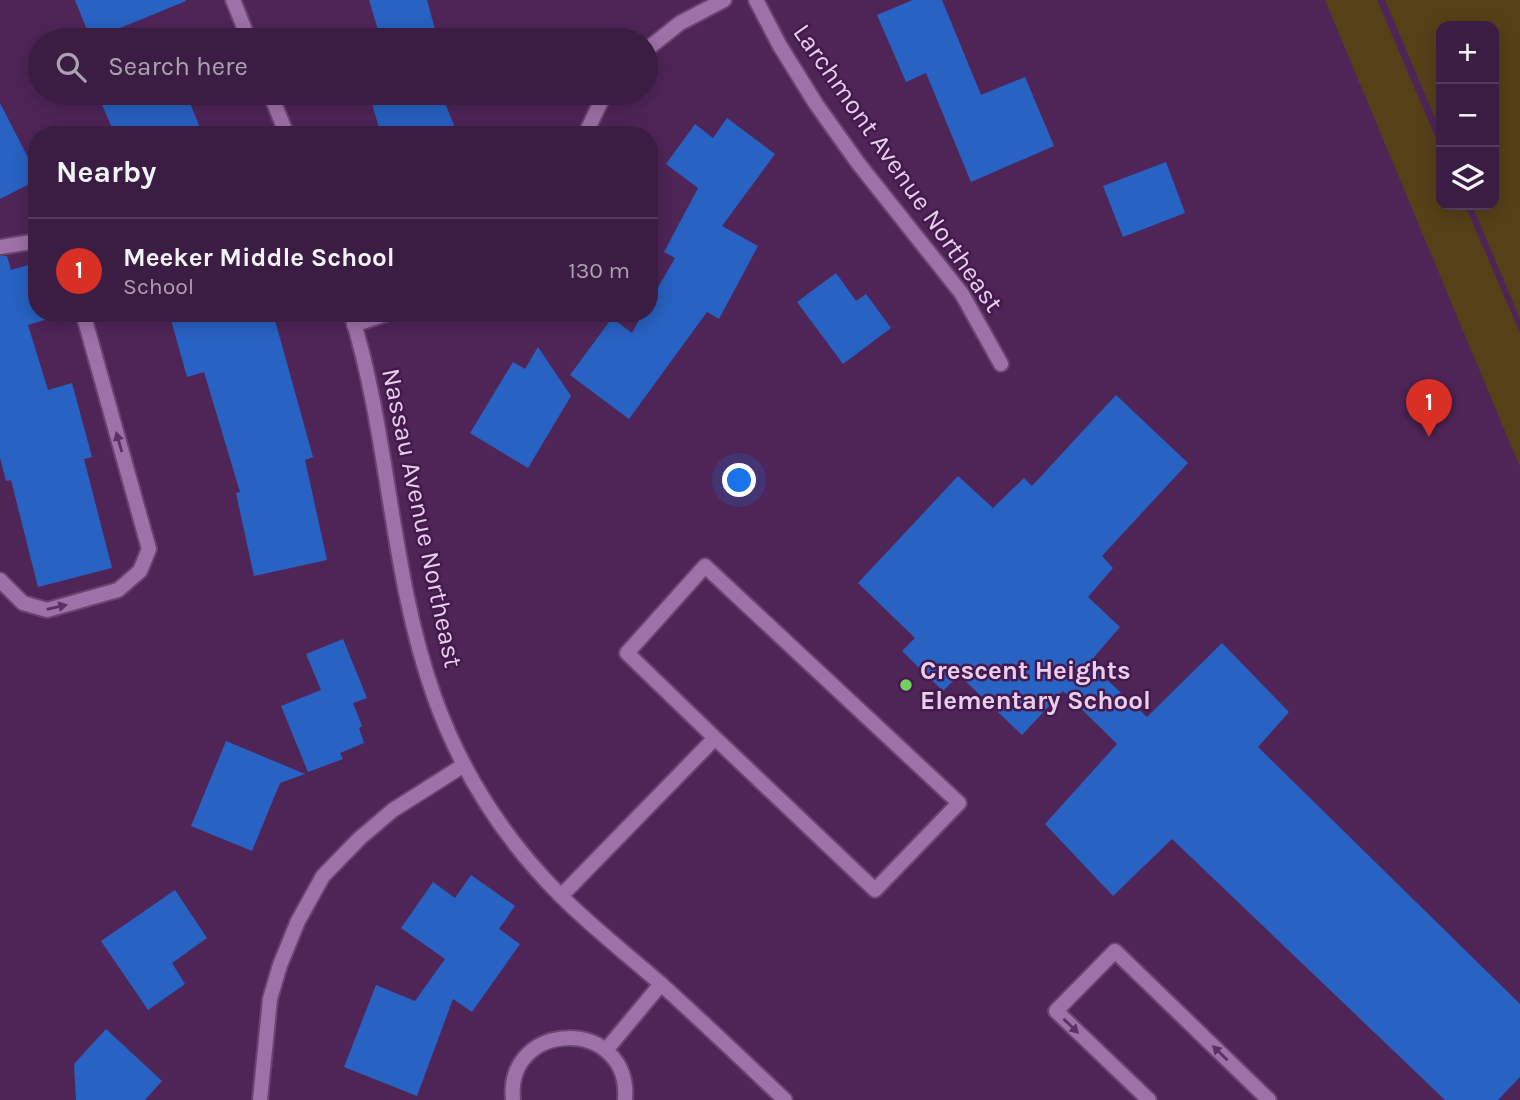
<!DOCTYPE html>
<html lang="en">
<head>
<meta charset="utf-8">
<style>
	:root { --surface:#3b1c42; --page:#422549; --text:#f1f3f6; --muted:#aca1b2; --line:#543a5b; --accent:#d93025 }
	body { margin:0; font-family:Karla,sans-serif; background:var(--page); color:var(--text) }
	.controls { position:absolute; right:21px; top:21px; display:grid; overflow:hidden; border-radius:14px; box-shadow:0 4px 18px #0003 }
	.controls button { width:63px; height:63px; display:grid; place-items:center; padding:0; border:0; border-bottom:2px solid var(--line); background:var(--surface); color:var(--text); font:35px sans-serif }
	.you { position:absolute; left:740px; top:481px; width:24px; height:24px; margin:-18px; border:5px solid #fff; border-radius:50%; background:#1a73e8; box-shadow:0 0 0 10px #1a73e833 }
	.badge { display:grid; place-items:center; width:46px; height:46px; border-radius:50%; background:var(--accent); color:#fff; font-size:23px; font-weight:700 }
	.pin { position:absolute; translate:-50% -58px; filter:drop-shadow(0 2px 4px #0008) }
	.pin::after { content:''; position:absolute; top:37px; width:24px; height:21px; background:inherit; clip-path:polygon(0 0,100% 0,50% 100%) }
	.list { margin:0; padding:0; list-style:none }
	h2 { display:flex; justify-content:space-between; align-items:center; height:91px; margin:0; padding:0 28px; font-size:30px }
	h2 small { font-size:23px; font-weight:400; color:var(--muted) }
	.list li { display:grid; grid-template-columns:46px 1fr auto; gap:21px; align-items:center; box-sizing:border-box; height:105px; padding:0 28px; border-top:2px solid var(--line) }
	.list b { display:block; font-size:26px; white-space:nowrap }
	.list p { margin:0; font-size:23px; white-space:nowrap; color:var(--muted) }
	.list em { font-size:23px; font-style:normal; color:var(--muted) }
	.icon { flex:none; width:38px; height:38px; fill:none; stroke:currentColor; stroke-width:2; stroke-linecap:round; stroke-linejoin:round }
	.map { position:relative; flex:none; width:1520px; height:1100px; overflow:hidden }
	.search { position:absolute; background:var(--surface); box-shadow:0 4px 18px #0003; left:28px; top:28px; width:630px; height:77px; display:flex; align-items:center; gap:18px; box-sizing:border-box; padding:0 24px; border-radius:38px; color:var(--muted); font-size:26px }
	.panel { position:absolute; background:var(--surface); box-shadow:0 4px 18px #0003; left:28px; top:126px; width:630px; height:196px; border-radius:28px }
	.map>svg:first-child { display:block }
</style>
</head>
<body>
<div class="map">
<svg width="1520" height="1100" viewBox="0 0 1520 1100">
	<rect width="100%" height="100%" fill="#4f2558"/>
	<g fill="#564018">
		<polygon points="1325,0 1377,0 1441,150 1441,205 1465,205 1520,333 1520,467"/>
		<polygon points="1385,0 1520,0 1520,319 1472,205 1494,205 1494,26 1441,26 1441,132"/>
	</g>
	<g fill="#2862c3">
		<polygon points="75,0 186,0 186,1 91,40"/>
		<polygon points="369,0 427,0 438,40 381,40"/>
		<polygon points="913,0 942,0 981,95 1025,77 1054,146 971,182 926,73 906,82 877,15"/>
		<polygon points="97,93 186,93 203,135 115,135"/>
		<polygon points="369,93 441,93 458,135 381,135"/>
		<polygon points="0,103 37,175 37,180 0,199"/>
		<polygon points="727,118 775,154 722,226 758,246 719,319 707,312 629,419 570,375 612,318 632,333 643,313 649,313 649,303 675,258 664,252 698,188 666,164 695,124 713,138"/>
		<polygon points="1166,162 1185,213 1123,237 1103,186"/>
		<polygon points="0,256 7,256 11,270 28,265 37,293 37,313 43,313 45,320 28,325 48,390 72,383 92,457 84,459 112,568 38,587 11,480 6,481 0,458"/>
		<polygon points="836,273 856,301 866,294 891,328 843,364 797,302"/>
		<polygon points="169,313 273,313 313,457 305,460 327,560 254,576 236,493 240,492 204,372 187,377"/>
		<polygon points="538,347 571,396 528,468 470,433 513,362 525,369"/>
		<polygon points="1116,395 1188,463 1102,556 1113,568 1088,597 1120,627 1089,663 1147,717 1222,643 1289,712 1258,747 1520,1004 1520,1077 1498,1100 1445,1100 1172,839 1113,896 1045,824 1117,744 1063,691 1022,735 959,675 943,691 902,651 915,638 858,583 958,476 993,508 1024,478 1032,486"/>
		<polygon points="343,639 367,698 353,703 362,726 359,728 364,743 340,753 343,759 308,772 281,706 321,690 306,654"/>
		<polygon points="226,741 305,774 280,783 252,851 191,826"/>
		<polygon points="471,875 515,906 499,929 520,944 472,1012 453,999 417,1096 344,1067 376,985 415,1001 445,959 401,928 433,882 455,898"/>
		<polygon points="175,890 207,938 172,963 185,984 148,1010 101,941"/>
		<polygon points="106,1029 162,1081 145,1100 76,1100 74,1064"/>
	</g>
	<g fill="none" stroke-linecap="round" stroke-linejoin="round">
		<g stroke="#6a4471" stroke-width="18">
			<g id="service">
				<polyline points="0,247 37,241"/>
				<polyline points="0,580 23,603 47,610 118,590 140,571 149,549 83,313"/>
				<polyline points="561,896 715,738 875,890 959,803 705,566 627,653 715,738"/>
				<polyline points="1149,1100 1056,1011 1115,951 1269,1100"/>
			</g>
		</g>
		<g stroke="#6a4471" stroke-width="18">
			<g id="minor">
				<polyline points="233,0 249,40"/>
				<polyline points="756,0 780,46 816,104 858,163 962,294 1001,364"/>
				<polyline points="646,50 680,23 724,0"/>
				<polyline points="270,93 287,135"/>
				<polyline points="585,135 605,93"/>
				<path d="M 351,313 C 390,438 390,573 434,696 C 461,772 505,840 561,896 C 593,928 628,955 661,984 C 703,1022 744,1061 785,1100"/>
				<polyline points="354,325 389,313"/>
				<polyline points="606,1050 661,984"/>
				<polyline points="260,1100 270,999 280,965 298,921 323,876 360,838 393,810 464,765"/>
				<path d="M 513,1100 C 505,1018 632,1017 625,1100"/>
			</g>
		</g>
		<use href="#service" stroke="#9f71a9" stroke-width="14"/>
		<use href="#minor" stroke="#9f71a9" stroke-width="14"/>
	</g>
	<defs><path id="oneway-solid" d="M-6-.8H1V-3.2L6.5 0L1 3.2V.8H-6Z" transform="scale(1.75)"/></defs>
	<g fill="#5b3064">
		<use href="#oneway-solid" transform="translate(119 442) rotate(-106)"/>
		<use href="#oneway-solid" transform="translate(57 607) rotate(-13)"/>
		<use href="#oneway-solid" transform="translate(1071 1026) rotate(44)"/>
		<use href="#oneway-solid" transform="translate(1220 1053) rotate(-136)"/>
	</g>
	<circle fill="#72d25d" stroke="#441a4d" stroke-width="2.5" cx="906" cy="685" r="7"/>
	<g text-anchor="middle" dominant-baseline="central" stroke-width="5" stroke-linejoin="round" paint-order="stroke">
		<g font-size="26" fill="#e8cfed" stroke="#441a4d">
			<text transform="translate(898 168) rotate(55)">Larchmont Avenue Northeast</text>
			<text transform="translate(422 518) rotate(78)">Nassau Avenue Northeast</text>
		</g>
		<g font-size="26" font-weight="bold" fill="#e8cfed" stroke="#441a4d" text-anchor="start">
			<text x="920" y="670">Crescent Heights<tspan x="920" dy="30">Elementary School</tspan></text>
		</g>
	</g>
</svg>
<div class="controls">
<button>+</button>
<button>−</button>
<button><svg class="icon" aria-label="layers" viewBox="0 0 24 24"><path d="M12 4l9 5-9 5-9-5zM3 14l9 5 9-5"/></svg></button>
</div>
<div class="you"></div>
<div class="pin badge" style="left:1429px;top:437px">1</div>
<div class="search"><svg class="icon" aria-label="search" viewBox="0 0 24 24"><circle cx="10" cy="10" r="6"/><path d="M15 15l6 6"/></svg>Search here</div>
<section class="panel">
<h2>Nearby<small></small></h2>
<ul class="list">
<li><span class="badge">1</span><div><b>Meeker Middle School</b><p>School</p></div><em>130 m</em></li>
</ul>
</section>
</div>
</body>
</html>
